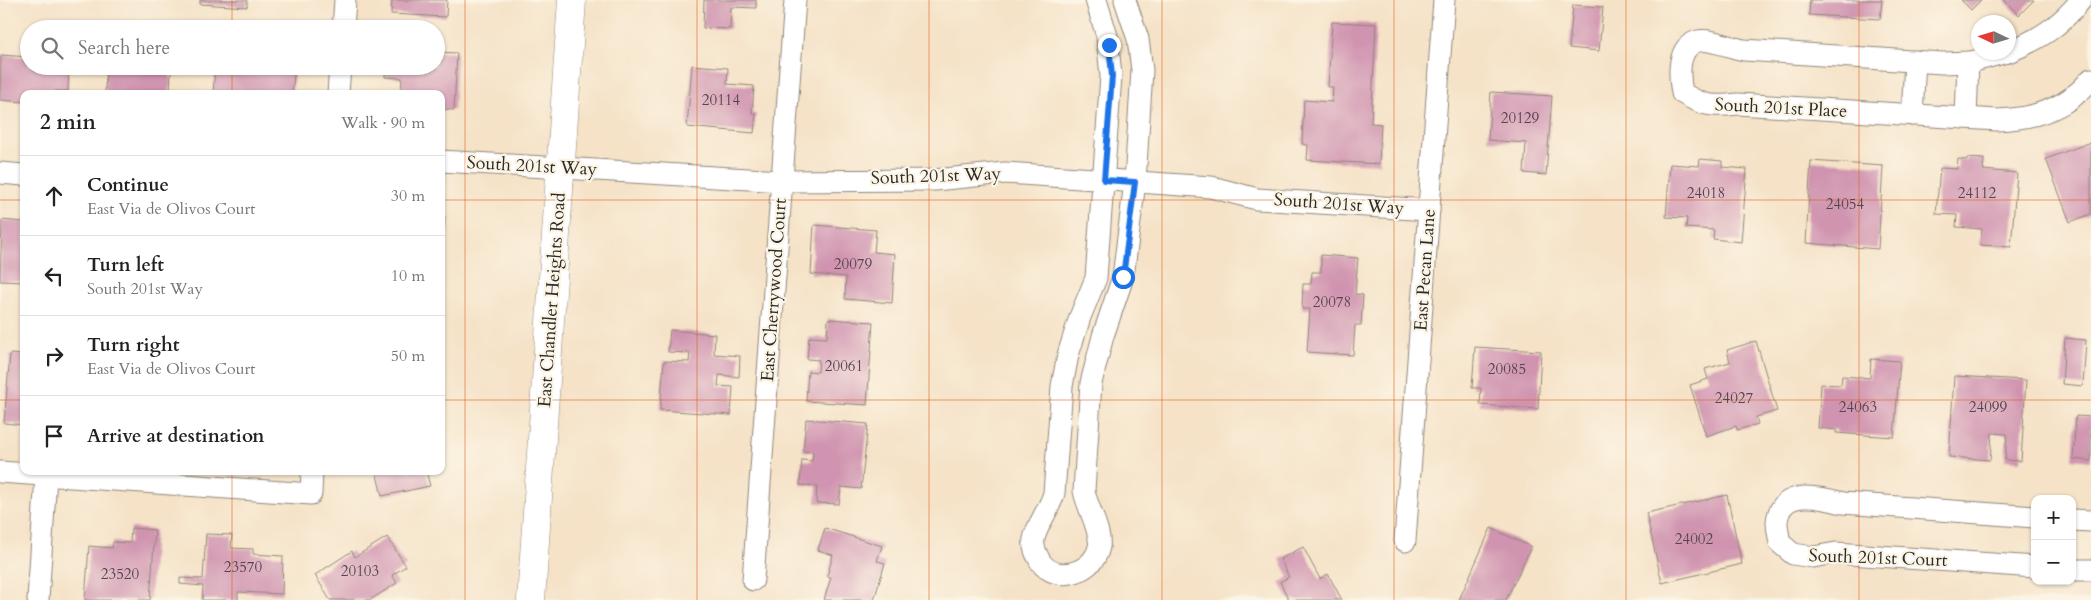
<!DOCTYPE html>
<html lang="en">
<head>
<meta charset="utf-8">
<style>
	:root { --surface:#fff; --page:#f2f2f2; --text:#222; --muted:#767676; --line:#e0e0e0 }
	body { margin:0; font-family:Cardo,serif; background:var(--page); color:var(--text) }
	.controls { position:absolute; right:15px; bottom:15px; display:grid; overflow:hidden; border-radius:10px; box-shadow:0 1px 4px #0004 }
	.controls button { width:45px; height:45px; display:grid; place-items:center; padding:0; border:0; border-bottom:1px solid var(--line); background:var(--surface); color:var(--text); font:25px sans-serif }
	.compass { position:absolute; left:1971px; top:15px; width:45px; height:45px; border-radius:50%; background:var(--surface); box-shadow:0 1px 4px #0004; rotate:274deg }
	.stop { position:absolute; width:15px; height:15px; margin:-11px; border:4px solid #1a73e8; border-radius:50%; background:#fff }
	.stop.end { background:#1a73e8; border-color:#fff; box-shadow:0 1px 5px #0008 }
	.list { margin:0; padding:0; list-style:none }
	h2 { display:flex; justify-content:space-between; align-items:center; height:65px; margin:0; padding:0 20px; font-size:21px }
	h2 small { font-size:16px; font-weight:400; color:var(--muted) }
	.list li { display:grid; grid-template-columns:32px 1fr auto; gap:15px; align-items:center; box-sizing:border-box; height:80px; padding:0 20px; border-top:1px solid var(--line) }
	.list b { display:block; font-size:19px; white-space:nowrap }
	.list p { margin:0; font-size:16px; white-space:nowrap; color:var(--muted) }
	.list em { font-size:16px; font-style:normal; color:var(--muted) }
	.icon { flex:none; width:28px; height:28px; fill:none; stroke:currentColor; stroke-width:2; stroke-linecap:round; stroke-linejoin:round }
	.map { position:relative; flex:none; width:2091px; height:600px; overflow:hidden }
	.search { position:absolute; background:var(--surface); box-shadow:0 1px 4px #0004; left:20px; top:20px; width:425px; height:55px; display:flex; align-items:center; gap:12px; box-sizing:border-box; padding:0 18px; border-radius:28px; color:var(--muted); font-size:19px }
	.panel { position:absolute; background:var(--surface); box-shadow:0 1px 4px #0004; left:20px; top:90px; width:425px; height:385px; border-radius:10px }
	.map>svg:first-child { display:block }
</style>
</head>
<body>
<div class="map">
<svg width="2091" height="600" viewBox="0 0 2091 600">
	<rect width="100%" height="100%" fill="#fcf5e5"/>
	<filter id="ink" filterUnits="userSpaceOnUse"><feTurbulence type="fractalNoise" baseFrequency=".02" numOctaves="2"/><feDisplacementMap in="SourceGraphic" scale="10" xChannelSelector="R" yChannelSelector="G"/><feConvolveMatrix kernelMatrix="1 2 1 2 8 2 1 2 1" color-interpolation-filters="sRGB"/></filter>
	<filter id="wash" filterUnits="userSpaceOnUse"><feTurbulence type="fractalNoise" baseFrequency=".0096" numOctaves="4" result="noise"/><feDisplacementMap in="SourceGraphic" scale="20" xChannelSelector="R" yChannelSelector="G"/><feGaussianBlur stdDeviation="1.12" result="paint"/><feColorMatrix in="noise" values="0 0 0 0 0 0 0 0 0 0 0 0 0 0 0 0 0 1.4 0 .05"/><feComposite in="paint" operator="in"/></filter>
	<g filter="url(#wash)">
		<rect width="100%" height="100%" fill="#f5e2c7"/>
		<g id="blocks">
			<g fill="#d094b0">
				<polygon points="200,0 247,0 247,7 200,4"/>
				<polygon points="392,0 447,0 446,17 391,14"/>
				<polygon points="704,0 756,0 756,8 731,7 730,29 703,28"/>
				<polygon points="1810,0 1882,0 1880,19 1809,15"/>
				<polygon points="1961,0 1981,0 1971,10"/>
				<polygon points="2004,0 2034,0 2019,15"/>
				<polygon points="1573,5 1603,7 1599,51 1569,48"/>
				<polygon points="1332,22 1376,24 1371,123 1381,124 1379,164 1307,160 1308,145 1302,144 1304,100 1332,102 1333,87 1328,87"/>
				<polygon points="436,52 457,53 454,110 441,109 441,94 401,94 402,78 385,77 385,66 436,66"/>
				<polygon points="1,55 29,57 29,66 69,66 68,91 55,91 55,94 24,94 24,102 0,100"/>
				<polygon points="692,65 728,68 727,84 754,86 752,114 756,114 754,133 687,127"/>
				<polygon points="106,66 171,66 170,94 105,94"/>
				<polygon points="215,66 295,66 292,93 213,94"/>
				<polygon points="1491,92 1552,96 1546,175 1524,173 1526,143 1488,140"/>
				<polygon points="2091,142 2091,214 2070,222 2046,159"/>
				<polygon points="1967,158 1984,159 1983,170 2017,173 2011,247 1980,245 1982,229 1956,227 1957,215 1936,214 1940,168 1957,169 1958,159 1967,160"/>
				<polygon points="1700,159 1722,161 1722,167 1747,169 1741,242 1713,239 1714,230 1686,228 1687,218 1666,217 1670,164 1699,166"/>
				<polygon points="1811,161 1883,166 1878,249 1806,243"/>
				<polygon points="441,217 445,217 443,238 441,238"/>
				<polygon points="2,220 24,222 24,282 0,281"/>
				<polygon points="814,225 876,230 874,252 895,254 892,303 845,299 846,277 811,274"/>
				<polygon points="1321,255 1358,258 1355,294 1363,295 1361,325 1355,325 1353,355 1307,352 1310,309 1302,309 1303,284 1311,284 1312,272 1321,272"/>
				<polygon points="828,319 873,322 867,405 806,401 808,371 818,372 819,360 807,359 809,337 827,338"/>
				<polygon points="670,330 715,334 714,354 740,356 739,377 719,375 718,386 733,387 731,415 660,410 664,361 689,362 690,353 668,352"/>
				<polygon points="2065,338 2086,340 2083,386 2062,384"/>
				<polygon points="1756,341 1777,411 1756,417 1758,424 1737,430 1736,426 1706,436 1690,385 1708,379 1705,369 1730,362 1727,350"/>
				<polygon points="1475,347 1541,351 1538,409 1480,405 1481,388 1472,388"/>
				<polygon points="10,354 24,355 24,425 4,423"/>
				<polygon points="1871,359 1900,361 1894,437 1836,433 1837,430 1818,428 1821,384 1841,385 1842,376 1870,378"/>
				<polygon points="1954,376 2026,380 2021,461 2005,460 2007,434 1992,433 1990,460 1949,457"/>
				<polygon points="2076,416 2091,417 2091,461 2073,459"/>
				<polygon points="806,419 868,424 861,489 841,487 839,504 816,503 817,486 800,485 802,460 812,461 813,452 803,451"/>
				<polygon points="376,471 426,471 430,486 382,496"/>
				<polygon points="1727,495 1742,564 1662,583 1646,513"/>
				<polygon points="131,528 155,530 150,600 85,600 89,546 112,548 113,542 130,543"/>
				<polygon points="825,528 882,546 877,561 885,563 874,600 824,600 831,577 827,576 833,555 818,550"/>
				<polygon points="1491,528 1531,547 1506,600 1459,600"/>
				<polygon points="206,534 232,535 231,548 253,549 253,554 283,556 282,594 238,592 238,600 202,600 203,586 180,584 180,578 203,579"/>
				<polygon points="387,537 406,566 392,575 397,583 370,600 330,600 315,575 352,551 355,557"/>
				<polygon points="1303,547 1320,579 1328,574 1342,600 1289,600 1280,582 1289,577 1280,559"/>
			</g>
		</g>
	</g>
	<g filter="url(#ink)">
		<use href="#blocks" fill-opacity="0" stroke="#908679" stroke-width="1"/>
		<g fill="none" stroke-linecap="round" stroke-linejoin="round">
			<g stroke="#908679" stroke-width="23">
				<g id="minor">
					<path d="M 1096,0 L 1107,36 L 1111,76 L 1096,278 L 1080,317 L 1068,355 L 1062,386 L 1054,493 C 1050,509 1037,524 1034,539 C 1033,545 1035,552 1038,557 C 1050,585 1093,575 1099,547 C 1102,532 1087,507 1084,491 L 1091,383 L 1103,336 L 1123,277 L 1135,182 L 1142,70 L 1138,39 L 1125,0"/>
					<polyline points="343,29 345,0"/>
					<path d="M 2007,52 L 1971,62 L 1942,63 L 1744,50 C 1733,48 1709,38 1698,41 C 1676,47 1679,77 1682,93 C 1703,106 1713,107 1738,104 L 1997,120 C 2033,119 2068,108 2091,79"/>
					<path d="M 2008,52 C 2040,39 2060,26 2081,0"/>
					<polyline points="338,94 340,66"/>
					<polyline points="1912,115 1915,61"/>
					<polyline points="1966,118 1968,62"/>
					<polyline points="441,161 782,181 935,180 1005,173 1211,187 1257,199 1429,210"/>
					<polyline points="0,173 24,175"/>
					<polyline points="0,472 311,494 312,471"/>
					<path d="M 2035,517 L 1843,503 C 1820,497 1780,487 1777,522 C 1777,529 1779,536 1780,543 L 1793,554 L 1813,557 L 1836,553 L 2035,567"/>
					<polyline points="2072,520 2091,521"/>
					<polyline points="1405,541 1444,0"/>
					<polyline points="2072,570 2091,570"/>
					<polyline points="753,580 795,0"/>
					<polyline points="38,600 46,476"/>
				</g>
			</g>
			<g stroke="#908679" stroke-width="29">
				<polyline id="secondary" points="531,600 572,0"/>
			</g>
			<use href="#minor" stroke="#fff" stroke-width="21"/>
			<use href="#secondary" stroke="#fff" stroke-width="28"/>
		</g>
	</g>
	<g fill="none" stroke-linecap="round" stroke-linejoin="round" filter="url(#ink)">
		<polyline stroke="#1a73e8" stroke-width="6" points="1109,45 1112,76 1104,180 1135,182 1123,277"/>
	</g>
	<path fill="none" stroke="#df570e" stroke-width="1" stroke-opacity="0.55" d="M 232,0 L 232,29M 465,0 L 465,600M 697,0 L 697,600M 929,0 L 929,600M 1162,0 L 1162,600M 1394,0 L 1394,600M 1626,0 L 1626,600M 1859,0 L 1859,600M 232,66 L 232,94M 0,200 L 24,200M 441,200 L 2091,200M 0,400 L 24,400M 441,400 L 2091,400M 232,471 L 232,600"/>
	<g text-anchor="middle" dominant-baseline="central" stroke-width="4.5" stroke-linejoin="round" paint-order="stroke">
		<g font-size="15" fill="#54454c">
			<text x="721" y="100">20114</text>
			<text x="1520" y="118">20129</text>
			<text x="1706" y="193">24018</text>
			<text x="1977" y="193">24112</text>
			<text x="1845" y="204">24054</text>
			<text x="853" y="264">20079</text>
			<text x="1332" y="302">20078</text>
			<text x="844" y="366">20061</text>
			<text x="1507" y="369">20085</text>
			<text x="1734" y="398">24027</text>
			<text x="1858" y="407">24063</text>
			<text x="1988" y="407">24099</text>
			<text x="1694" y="539">24002</text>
			<text x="243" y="567">23570</text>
			<text x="360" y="571">20103</text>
			<text x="120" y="574">23520</text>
		</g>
		<g font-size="18" fill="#2b2b2b" stroke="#fcf5e5">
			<text transform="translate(1781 108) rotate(3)">South 201st Place</text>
			<text transform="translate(532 166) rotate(3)">South 201st Way</text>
			<text transform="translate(936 176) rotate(-2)">South 201st Way</text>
			<text transform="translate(1339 204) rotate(4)">South 201st Way</text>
			<text transform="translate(1425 270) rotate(-86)">East Pecan Lane</text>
			<text transform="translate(774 290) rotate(-86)">East Cherrywood Court</text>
			<text transform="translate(552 300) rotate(-86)">East Chandler Heights Road</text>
			<text transform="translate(1878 558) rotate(2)">South 201st Court</text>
		</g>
	</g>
</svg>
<div class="controls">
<button>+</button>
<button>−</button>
</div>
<svg class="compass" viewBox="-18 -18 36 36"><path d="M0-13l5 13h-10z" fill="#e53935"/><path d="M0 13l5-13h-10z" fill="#767676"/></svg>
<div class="stop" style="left:1123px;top:277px"></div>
<div class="stop end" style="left:1109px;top:45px"></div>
<div class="search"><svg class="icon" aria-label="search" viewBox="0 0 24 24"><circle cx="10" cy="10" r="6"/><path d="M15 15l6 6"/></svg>Search here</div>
<section class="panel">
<h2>2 min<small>Walk · 90 m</small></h2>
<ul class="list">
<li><svg class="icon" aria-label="ahead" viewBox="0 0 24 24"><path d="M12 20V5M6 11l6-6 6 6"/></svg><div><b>Continue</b><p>East Via de Olivos Court</p></div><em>30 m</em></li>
<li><svg class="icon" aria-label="left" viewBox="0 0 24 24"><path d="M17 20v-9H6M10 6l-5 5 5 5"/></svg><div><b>Turn left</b><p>South 201st Way</p></div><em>10 m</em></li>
<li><svg class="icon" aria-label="right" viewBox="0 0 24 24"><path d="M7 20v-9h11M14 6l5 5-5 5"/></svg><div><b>Turn right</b><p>East Via de Olivos Court</p></div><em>50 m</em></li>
<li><svg class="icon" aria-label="arrive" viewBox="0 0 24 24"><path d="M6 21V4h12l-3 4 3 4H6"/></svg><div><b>Arrive at destination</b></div></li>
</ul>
</section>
</div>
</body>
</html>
